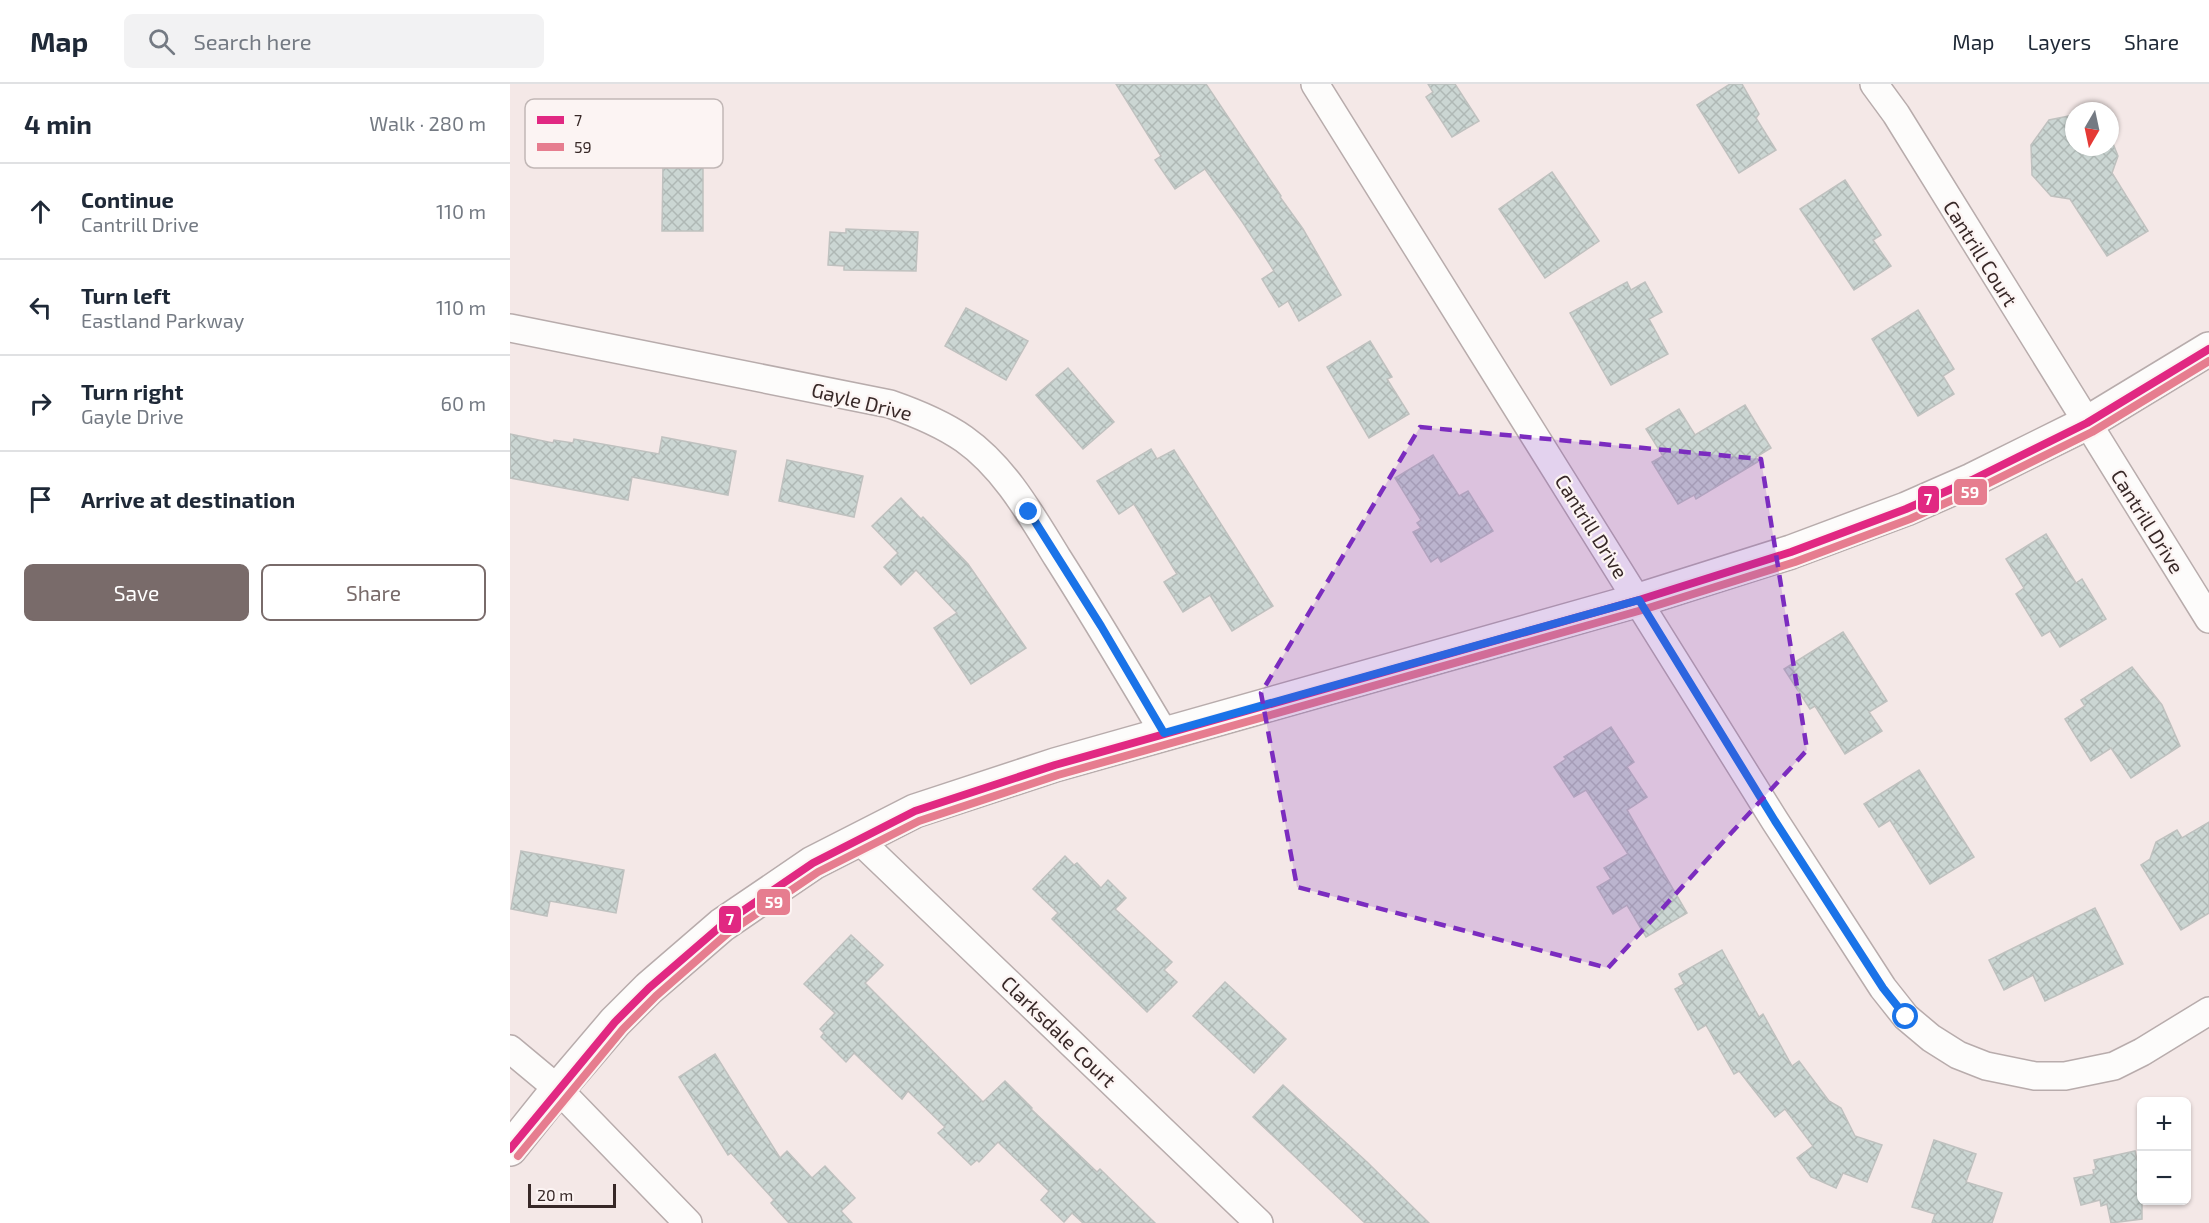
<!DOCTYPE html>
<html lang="en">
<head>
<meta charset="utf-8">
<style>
	:root { --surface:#fff; --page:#f2f2f3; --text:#1f2937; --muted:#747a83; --line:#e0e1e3; --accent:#796b6a }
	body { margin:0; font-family:"Exo 2",sans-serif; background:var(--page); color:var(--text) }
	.controls { position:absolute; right:18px; bottom:18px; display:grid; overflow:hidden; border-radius:9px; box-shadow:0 2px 4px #0004 }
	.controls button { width:54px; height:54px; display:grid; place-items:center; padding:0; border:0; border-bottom:2px solid var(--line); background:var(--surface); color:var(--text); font:30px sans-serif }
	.compass { position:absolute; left:1555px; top:18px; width:54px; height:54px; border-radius:50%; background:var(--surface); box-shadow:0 2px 4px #0004; rotate:189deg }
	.scale { position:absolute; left:18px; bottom:15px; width:88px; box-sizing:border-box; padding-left:6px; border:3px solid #372827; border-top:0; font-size:16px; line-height:21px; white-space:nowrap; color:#372827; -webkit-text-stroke:4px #fcf4f3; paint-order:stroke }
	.stop { position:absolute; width:18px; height:18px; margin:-14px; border:4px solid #1a73e8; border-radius:50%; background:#fff }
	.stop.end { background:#1a73e8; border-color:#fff; box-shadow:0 2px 6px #0008 }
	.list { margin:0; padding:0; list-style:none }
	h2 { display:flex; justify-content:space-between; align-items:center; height:78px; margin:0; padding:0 24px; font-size:26px }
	h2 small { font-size:20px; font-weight:400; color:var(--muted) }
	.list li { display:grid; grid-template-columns:39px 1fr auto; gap:18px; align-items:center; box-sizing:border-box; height:96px; padding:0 24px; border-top:2px solid var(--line) }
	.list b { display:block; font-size:22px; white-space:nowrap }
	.list p { margin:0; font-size:20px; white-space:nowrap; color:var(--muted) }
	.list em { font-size:20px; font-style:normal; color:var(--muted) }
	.actions { display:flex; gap:12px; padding:18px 24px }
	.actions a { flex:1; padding:14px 0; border:2px solid var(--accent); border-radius:9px; text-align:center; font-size:21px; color:var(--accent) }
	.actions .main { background:var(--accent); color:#fff }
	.icon { flex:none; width:33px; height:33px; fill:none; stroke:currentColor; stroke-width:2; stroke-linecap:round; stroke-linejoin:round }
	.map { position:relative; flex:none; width:1699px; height:1139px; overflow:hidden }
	header { display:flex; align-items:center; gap:36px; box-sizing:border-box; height:84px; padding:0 30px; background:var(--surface); border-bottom:2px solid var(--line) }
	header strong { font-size:28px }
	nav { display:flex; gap:33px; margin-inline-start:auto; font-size:21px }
	.search { width:420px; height:54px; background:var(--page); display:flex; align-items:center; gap:15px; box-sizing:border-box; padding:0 21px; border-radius:9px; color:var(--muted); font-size:22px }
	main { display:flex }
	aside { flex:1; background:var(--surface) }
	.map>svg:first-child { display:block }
</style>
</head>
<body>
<header>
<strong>Map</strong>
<div class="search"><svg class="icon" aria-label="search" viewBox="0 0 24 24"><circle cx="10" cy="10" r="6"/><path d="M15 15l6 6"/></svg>Search here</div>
<nav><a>Map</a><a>Layers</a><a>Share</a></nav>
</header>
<main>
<aside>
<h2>4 min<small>Walk · 280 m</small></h2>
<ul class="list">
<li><svg class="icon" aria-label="ahead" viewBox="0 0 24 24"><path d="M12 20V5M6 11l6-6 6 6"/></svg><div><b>Continue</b><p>Cantrill Drive</p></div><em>110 m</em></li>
<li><svg class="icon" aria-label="left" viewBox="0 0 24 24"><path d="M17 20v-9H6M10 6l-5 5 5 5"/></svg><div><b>Turn left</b><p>Eastland Parkway</p></div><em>110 m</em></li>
<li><svg class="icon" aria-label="right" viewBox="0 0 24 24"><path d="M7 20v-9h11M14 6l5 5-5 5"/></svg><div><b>Turn right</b><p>Gayle Drive</p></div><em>60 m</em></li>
<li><svg class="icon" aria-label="arrive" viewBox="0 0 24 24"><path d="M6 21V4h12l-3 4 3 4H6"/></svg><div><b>Arrive at destination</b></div></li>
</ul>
<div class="actions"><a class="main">Save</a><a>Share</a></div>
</aside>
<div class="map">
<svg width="1699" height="1139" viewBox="0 0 1699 1139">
	<defs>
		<pattern id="building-cross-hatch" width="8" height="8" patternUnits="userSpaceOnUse" patternTransform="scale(1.5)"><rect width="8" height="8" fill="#cbd6d3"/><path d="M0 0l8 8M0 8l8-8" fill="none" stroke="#afb8b5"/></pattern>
	</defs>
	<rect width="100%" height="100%" fill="#f4e8e7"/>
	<g fill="url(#building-cross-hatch)" stroke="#bfc1bf" stroke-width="1.5">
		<polygon points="606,0 696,0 771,112 770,113 793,145 831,211 789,237 778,217 769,223 752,195 764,187 733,139 695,85 665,105 645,76 651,72"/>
		<polygon points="918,0 945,0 969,37 942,53 916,13 923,8"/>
		<polygon points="1220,0 1232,0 1249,30 1246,34 1266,66 1229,89 1187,21"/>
		<polygon points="1564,31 1564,63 1600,63 1600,52 1608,72 1602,89 1638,147 1597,172 1560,115 1541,112 1522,91 1521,61 1539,36"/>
		<polygon points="153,80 193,80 193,147 152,147"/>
		<polygon points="1042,88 1089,157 1035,194 989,125"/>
		<polygon points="1335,96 1371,151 1363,156 1381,182 1344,206 1290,125"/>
		<polygon points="336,145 408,148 406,187 334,186 334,182 318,181 320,148 336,149"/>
		<polygon points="1117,198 1121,206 1135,198 1152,228 1139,235 1158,270 1101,301 1060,229"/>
		<polygon points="456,224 518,257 496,296 435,262"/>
		<polygon points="1408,226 1444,285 1433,292 1444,310 1408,332 1362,255"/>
		<polygon points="860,257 882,293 877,295 899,330 859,354 817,283"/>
		<polygon points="558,284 604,338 573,365 526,311"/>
		<polygon points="1235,321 1261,364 1246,373 1249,377 1186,415 1184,411 1168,420 1142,378 1153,372 1136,345 1169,325 1185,351"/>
		<polygon points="0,350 43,359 44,356 63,359 64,355 149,370 152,353 226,367 218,411 122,393 118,416 0,394"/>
		<polygon points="641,365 647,375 664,366 763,522 722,547 700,511 673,528 654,498 667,490 624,420 609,430 587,397"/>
		<polygon points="923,371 949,412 958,407 983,447 931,478 928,473 921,478 903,448 911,444 907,439 911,436 885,394"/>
		<polygon points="277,376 353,392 344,433 269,417"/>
		<polygon points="391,414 411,435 413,433 458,480 516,564 461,600 424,544 447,529 406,486 391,501 374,483 388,469 362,442"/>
		<polygon points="1536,450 1566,499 1572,495 1596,535 1550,563 1540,547 1532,552 1506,510 1514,504 1496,475"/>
		<polygon points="1333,548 1377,617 1359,628 1372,647 1335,670 1305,622 1300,625 1274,585"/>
		<polygon points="1622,583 1652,621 1670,662 1621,694 1601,664 1581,677 1555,635 1575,622 1571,616"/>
		<polygon points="1101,643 1124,678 1117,683 1137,713 1117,726 1177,829 1136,853 1117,821 1103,830 1087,803 1101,795 1094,784 1118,770 1076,706 1064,713 1044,683 1056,675 1054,673"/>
		<polygon points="1409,686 1464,773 1420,800 1380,736 1369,743 1354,720"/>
		<polygon points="1699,738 1699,829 1671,846 1631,781 1640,775 1646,758 1667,746 1672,754"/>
		<polygon points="11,767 114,786 106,829 40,817 37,832 1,825"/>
		<polygon points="555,772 564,781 567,779 591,804 598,796 616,814 605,825 662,878 654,886 667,898 637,928 542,835 548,829 523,805"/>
		<polygon points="1585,824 1613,880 1535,917 1523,891 1494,906 1479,876"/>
		<polygon points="341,851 373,881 355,899 473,1018 495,997 522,1024 521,1025 587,1088 590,1085 645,1139 573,1139 562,1129 554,1138 531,1116 539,1107 488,1058 469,1078 467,1076 461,1081 428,1049 435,1043 398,1007 392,1015 344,969 336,978 311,953 314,949 310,945 325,929 294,900"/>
		<polygon points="1212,866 1249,933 1253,930 1282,982 1289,977 1319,1017 1331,1024 1345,1052 1372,1061 1357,1098 1333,1089 1326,1104 1301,1093 1287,1074 1303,1062 1275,1025 1265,1033 1229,987 1224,990 1196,941 1188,946 1165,905 1174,900 1169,890"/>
		<polygon points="715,898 776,955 744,989 683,932"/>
		<polygon points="205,970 270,1074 277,1067 302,1094 315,1082 345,1114 331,1127 342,1139 279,1139 261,1119 264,1116 221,1069 218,1071 169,993"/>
		<polygon points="773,1001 857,1078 919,1139 855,1139 743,1033"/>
		<polygon points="1424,1056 1466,1070 1456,1098 1492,1109 1482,1139 1422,1139 1425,1130 1402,1123"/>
		<polygon points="1625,1067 1627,1076 1632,1075 1632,1135 1601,1139 1597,1120 1591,1122 1590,1116 1571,1121 1564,1094 1584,1090 1583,1086 1586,1085 1584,1076"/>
	</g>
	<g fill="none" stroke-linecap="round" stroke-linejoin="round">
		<g stroke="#b8acac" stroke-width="30">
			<g id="minor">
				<polyline points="805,0 1265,737 1373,904 1396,933 1421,954 1448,971 1476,982 1525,992 1555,992 1604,982 1632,968 1699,927"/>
				<polyline points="1364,0 1386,30 1699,535"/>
				<path d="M 0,244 L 380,320 C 406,329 431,339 454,355 C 495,384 521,431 547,473 C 584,531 619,590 654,649"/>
				<polyline points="348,755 749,1139"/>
				<polyline points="0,965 48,1005 178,1139"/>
			</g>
		</g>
		<g stroke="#b8acac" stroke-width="36">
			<polyline id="tertiary" points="0,1065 48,1005 105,938 139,904 212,841 303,779 405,727 545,681 1129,516 1281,468 1396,425 1462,396 1577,339 1699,265"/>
		</g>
		<use href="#minor" stroke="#fdfcfb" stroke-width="27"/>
		<use href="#tertiary" stroke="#fdfcfb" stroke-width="33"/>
		<g stroke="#fcf4f3" stroke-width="12">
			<polyline id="bus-1" points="0,1065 105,938 139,904 212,841 303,779 405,727 545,681 1129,516 1281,468 1396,425 1462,396 1577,339 1699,265"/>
		</g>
		<g stroke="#fcf4f3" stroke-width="12">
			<polyline id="bus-2" points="8,1072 113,945 146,912 218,849 308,788 409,737 548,691 1132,526 1285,478 1400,435 1467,405 1582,348 1699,277"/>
		</g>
		<use href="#bus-1" stroke="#e12882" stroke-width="8"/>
		<use href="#bus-2" stroke="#e67d8f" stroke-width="8"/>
	</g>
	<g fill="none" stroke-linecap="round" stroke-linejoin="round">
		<polyline stroke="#1a73e8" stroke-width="8" points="519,428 591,542 654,649 1129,516 1265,737 1373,904 1396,933"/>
	</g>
	<path fill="#7b2cbf" fill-opacity="0.2" stroke="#7b2cbf" stroke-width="4.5" stroke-dasharray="12 8" stroke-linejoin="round" d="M 910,343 L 1251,375 L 1297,666 L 1098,884 L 787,803 L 751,609 Z"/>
	<g text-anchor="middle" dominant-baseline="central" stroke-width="4.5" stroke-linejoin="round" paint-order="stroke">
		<g font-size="20" fill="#372827" stroke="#fcf4f3">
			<text transform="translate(1471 169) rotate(58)">Cantrill Court</text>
			<text transform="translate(352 317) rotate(14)">Gayle Drive</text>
			<text transform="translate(1638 437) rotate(58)">Cantrill Drive</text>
			<text transform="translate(1082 442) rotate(58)">Cantrill Drive</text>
			<text transform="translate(549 947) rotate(44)">Clarksdale Court</text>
		</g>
	</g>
	<rect x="15" y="15" width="198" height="69" rx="9" fill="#fcf4f3" stroke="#c1b7b6" stroke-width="1.5"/>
	<rect x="27" y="32" width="27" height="8" fill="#e12882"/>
	<rect x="27" y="59" width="27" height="8" fill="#e67d8f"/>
	<g font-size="16" fill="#372827">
		<text x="64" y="42">7</text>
		<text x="64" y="69">59</text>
	</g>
	<g stroke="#fcf4f3" stroke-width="2">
		<rect x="1443" y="394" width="35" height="28" rx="6" fill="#e67d8f"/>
		<rect x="1407" y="401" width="23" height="29" rx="6" fill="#e12882"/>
		<rect x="246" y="804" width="35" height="28" rx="6" fill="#e67d8f"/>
		<rect x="208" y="821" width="24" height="29" rx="6" fill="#e12882"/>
	</g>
	<g font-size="16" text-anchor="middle" font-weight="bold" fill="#fff">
		<text x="1460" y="414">59</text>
		<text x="1418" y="421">7</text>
		<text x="264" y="824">59</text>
		<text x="220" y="841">7</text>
	</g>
</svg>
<div class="controls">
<button>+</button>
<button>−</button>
</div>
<svg class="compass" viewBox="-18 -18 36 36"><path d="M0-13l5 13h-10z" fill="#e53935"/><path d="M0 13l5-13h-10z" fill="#747a83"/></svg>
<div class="scale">20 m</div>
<div class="stop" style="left:1396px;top:933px"></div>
<div class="stop end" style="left:519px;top:428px"></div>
</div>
</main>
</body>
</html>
